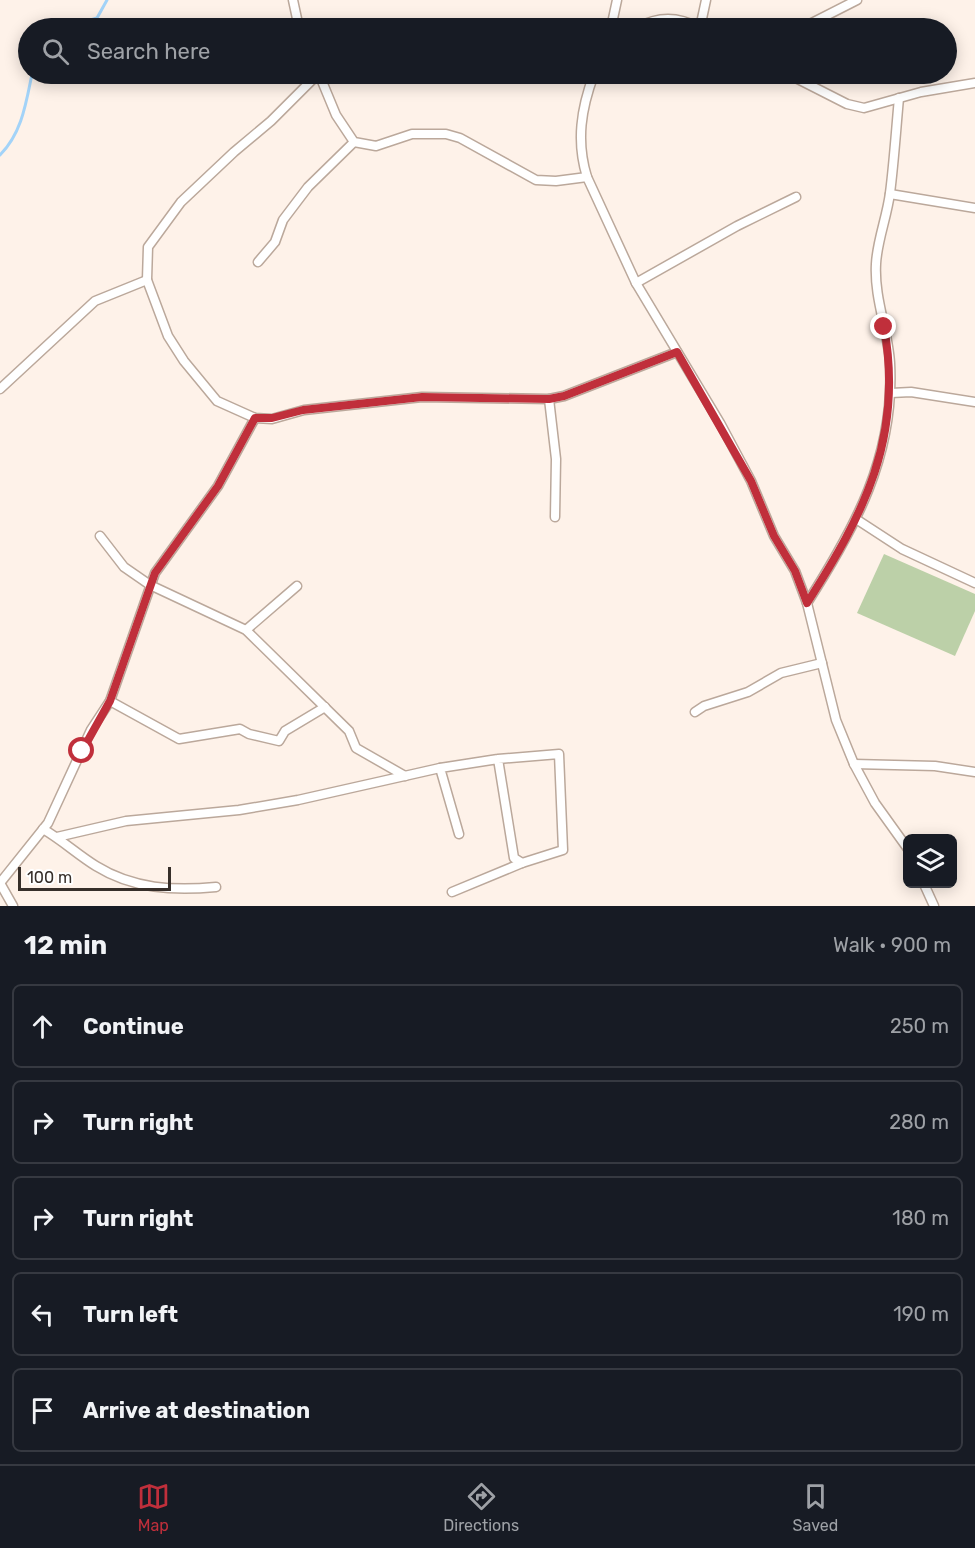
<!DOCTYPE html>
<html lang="en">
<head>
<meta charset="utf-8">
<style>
	:root { --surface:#171b24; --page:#242831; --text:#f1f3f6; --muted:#9ea1a6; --line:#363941; --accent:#c02f3b }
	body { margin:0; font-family:Rubik,sans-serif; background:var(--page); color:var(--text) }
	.controls { position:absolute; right:18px; bottom:18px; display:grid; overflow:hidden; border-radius:9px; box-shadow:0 3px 15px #0003 }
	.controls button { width:54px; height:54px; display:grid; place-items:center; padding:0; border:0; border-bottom:2px solid var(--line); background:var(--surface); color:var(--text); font:30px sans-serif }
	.scale { position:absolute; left:18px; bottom:15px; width:153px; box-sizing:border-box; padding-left:6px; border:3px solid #372f2a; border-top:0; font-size:16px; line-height:21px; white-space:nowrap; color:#372f2a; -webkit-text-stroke:4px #fff; paint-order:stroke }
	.stop { position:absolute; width:18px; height:18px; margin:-14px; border:4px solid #c02f3b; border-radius:50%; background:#fff }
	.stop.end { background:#c02f3b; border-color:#fff; box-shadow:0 2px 6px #0008 }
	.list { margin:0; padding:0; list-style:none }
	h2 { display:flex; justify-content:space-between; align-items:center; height:78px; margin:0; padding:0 24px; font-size:26px }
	h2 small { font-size:20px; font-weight:400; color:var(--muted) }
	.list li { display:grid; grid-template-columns:39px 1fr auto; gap:18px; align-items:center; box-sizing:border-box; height:84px; margin:0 12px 12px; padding:0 12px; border:2px solid var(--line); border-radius:9px }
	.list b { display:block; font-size:22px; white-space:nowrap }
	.list em { font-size:20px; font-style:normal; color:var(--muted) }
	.icon { flex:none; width:33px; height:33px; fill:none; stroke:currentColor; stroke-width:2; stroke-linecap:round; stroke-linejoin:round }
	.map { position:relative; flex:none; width:975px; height:906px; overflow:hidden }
	.search { position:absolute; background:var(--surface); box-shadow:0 3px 15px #0003; left:18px; right:18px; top:18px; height:66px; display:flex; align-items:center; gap:15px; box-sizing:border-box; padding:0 21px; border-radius:33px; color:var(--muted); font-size:22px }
	.sheet { height:558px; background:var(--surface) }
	nav { display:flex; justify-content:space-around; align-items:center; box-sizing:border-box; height:84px; border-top:2px solid var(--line); background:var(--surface); font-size:16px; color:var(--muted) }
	nav a { display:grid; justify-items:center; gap:3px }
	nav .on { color:var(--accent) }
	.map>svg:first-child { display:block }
</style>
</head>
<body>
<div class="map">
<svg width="975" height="906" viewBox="0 0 975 906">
	<rect width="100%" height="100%" fill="#fef2e9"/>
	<polygon fill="#bcd0a8" points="884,554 975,594 975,611 955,656 857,613"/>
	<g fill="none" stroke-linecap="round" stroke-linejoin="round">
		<g stroke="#a3d3f8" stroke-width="3">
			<polyline points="63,28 97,18 107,0"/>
			<path d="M 0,155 C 22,133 26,103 32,74"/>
		</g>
		<g stroke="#bba89b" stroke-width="11">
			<g id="minor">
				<polyline points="293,0 299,28"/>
				<polyline points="611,28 617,0"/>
				<path d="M 636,28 C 659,16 677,16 700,28"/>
				<polyline points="700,28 706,0"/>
				<polyline points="802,28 857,0"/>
				<polyline points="318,74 271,121 234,152 181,202 148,247 147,280 168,336 184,361 217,401 255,418 272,419 304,410 422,397 549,399 564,396 677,352"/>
				<polyline points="319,74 336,115 354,142 376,146 412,134 446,134 460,138 536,180 556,181 587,177"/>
				<path d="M 594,74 C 581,109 576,141 587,177 L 636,283 L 720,423 L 751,481 L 774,536 L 795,571 L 807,603 L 836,720 L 854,764 L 875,803 L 908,849"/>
				<polyline points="788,74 847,104 864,108 921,92 975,83"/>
				<polyline points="890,194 975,208"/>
				<polyline points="258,262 275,242 283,220 308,187 354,142"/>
				<polyline points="636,283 737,226 796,197"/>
				<polyline points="0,389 95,301 147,280"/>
				<polyline points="891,393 911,392 975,402"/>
				<polyline points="549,399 556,459 555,517"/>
				<polyline points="856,519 902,549 975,583"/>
				<polyline points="100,536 124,567 150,585 246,630 349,731 356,748 405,776"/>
				<path d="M 807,603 C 855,528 895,456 890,363 C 888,330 874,298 876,264 C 877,241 887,217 890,193 C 894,162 896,130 899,98"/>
				<polyline points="246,630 297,586"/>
				<polyline points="110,701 179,739 240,729 249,734 279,741 285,731 325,707"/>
				<polyline points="695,712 704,706 748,692 781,673 822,663"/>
				<polyline points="854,764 935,766 975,772"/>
				<path d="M 43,829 C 62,840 78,855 96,866 C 133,889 174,891 216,887"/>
				<polyline points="459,834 440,768 498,759 559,754 563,850 522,863 514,858 498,759"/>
				<polyline points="57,837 126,821 239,810 298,800 440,768"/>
				<polyline points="0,883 48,823 91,730 110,701 155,573 218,486 255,418"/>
				<polyline points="0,883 13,906"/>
				<polyline points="924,884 934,906"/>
				<polyline points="452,892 522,863"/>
			</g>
		</g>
		<use href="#minor" stroke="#fff" stroke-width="8"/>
	</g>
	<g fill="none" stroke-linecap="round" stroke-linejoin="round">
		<path stroke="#c02f3b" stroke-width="8" d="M 82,751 L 110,701 L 155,573 L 218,486 L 255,418 L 272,418 L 303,410 L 422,397 L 549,399 L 564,396 L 677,352 L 751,481 L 774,536 L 795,571 L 807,603 C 864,514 904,437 884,327"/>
	</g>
</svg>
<div class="controls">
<button><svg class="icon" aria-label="layers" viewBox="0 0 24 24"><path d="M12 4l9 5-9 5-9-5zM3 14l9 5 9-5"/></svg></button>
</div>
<div class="scale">100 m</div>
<div class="stop" style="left:82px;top:751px"></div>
<div class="stop end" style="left:884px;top:327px"></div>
<div class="search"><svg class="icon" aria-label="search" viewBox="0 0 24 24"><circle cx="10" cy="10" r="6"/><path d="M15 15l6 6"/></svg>Search here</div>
</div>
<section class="sheet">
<h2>12 min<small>Walk · 900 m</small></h2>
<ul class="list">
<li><svg class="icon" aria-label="ahead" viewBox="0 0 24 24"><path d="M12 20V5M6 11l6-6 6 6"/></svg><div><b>Continue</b></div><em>250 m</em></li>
<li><svg class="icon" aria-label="right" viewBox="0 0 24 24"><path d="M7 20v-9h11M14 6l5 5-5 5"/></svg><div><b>Turn right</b></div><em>280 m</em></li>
<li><svg class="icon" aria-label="right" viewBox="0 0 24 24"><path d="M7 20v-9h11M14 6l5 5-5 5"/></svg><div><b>Turn right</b></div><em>180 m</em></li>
<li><svg class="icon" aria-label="left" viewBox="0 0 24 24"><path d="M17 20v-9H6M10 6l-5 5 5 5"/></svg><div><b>Turn left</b></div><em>190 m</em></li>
<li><svg class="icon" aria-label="arrive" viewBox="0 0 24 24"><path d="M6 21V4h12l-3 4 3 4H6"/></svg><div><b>Arrive at destination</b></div></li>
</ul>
</section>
<nav>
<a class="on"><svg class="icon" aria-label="map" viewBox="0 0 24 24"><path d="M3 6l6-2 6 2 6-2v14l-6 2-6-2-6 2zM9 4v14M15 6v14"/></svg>Map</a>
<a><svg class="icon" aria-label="directions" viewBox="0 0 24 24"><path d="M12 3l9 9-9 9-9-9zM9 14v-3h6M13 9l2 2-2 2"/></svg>Directions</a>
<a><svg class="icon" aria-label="saved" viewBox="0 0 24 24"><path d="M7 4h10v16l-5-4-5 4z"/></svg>Saved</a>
</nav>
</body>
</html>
